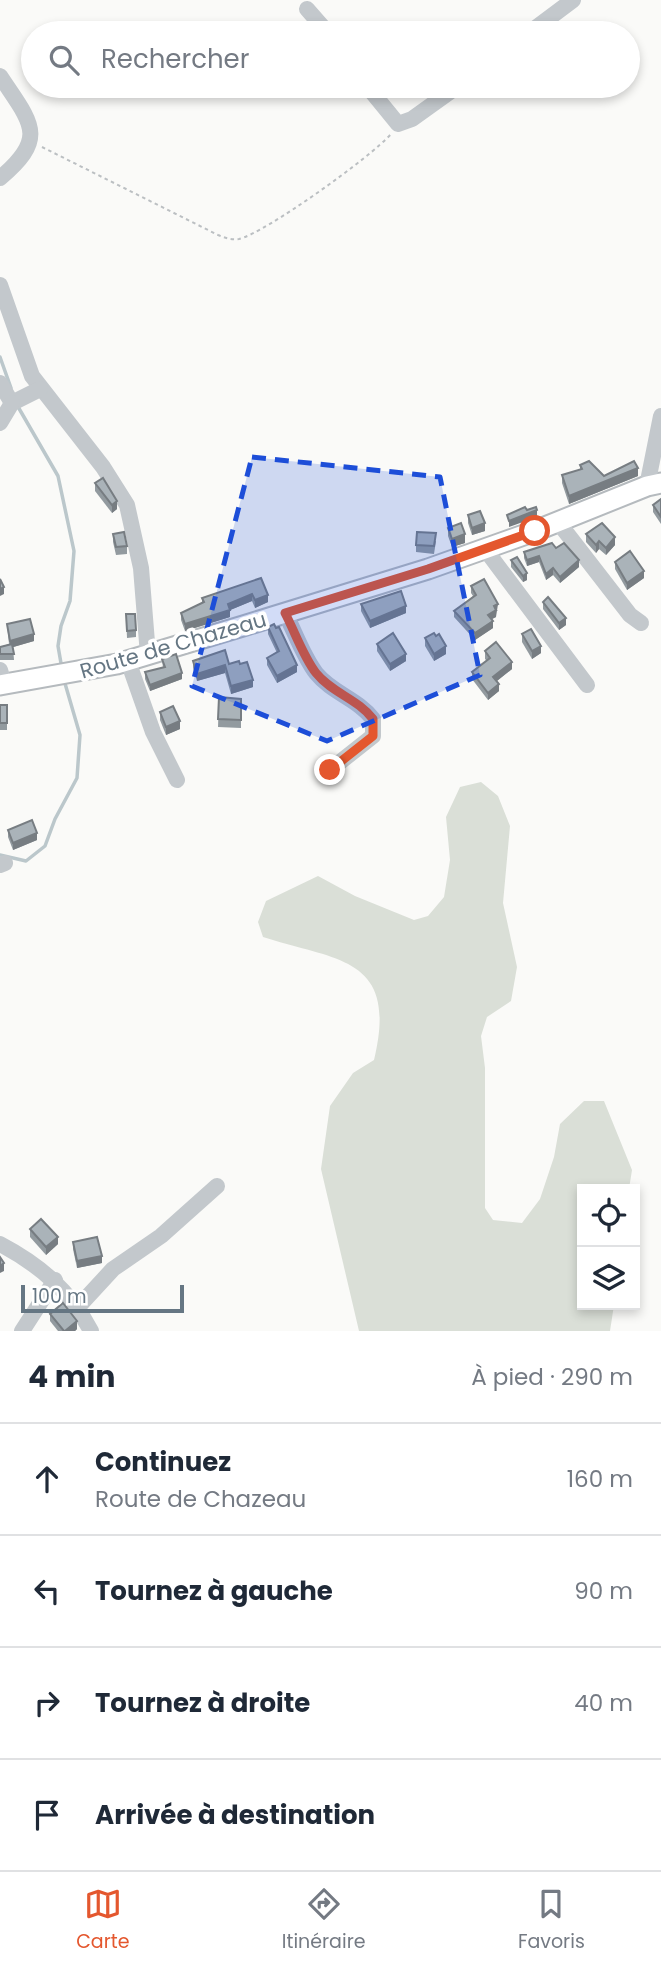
<!DOCTYPE html>
<html lang="fr">
<head>
<meta charset="utf-8">
<style>
	:root { --surface:#fff; --page:#f2f2f3; --text:#1f2937; --muted:#747a83; --line:#e0e1e3; --accent:#e4572e }
	body { margin:0; font-family:Poppins,sans-serif; background:var(--page); color:var(--text) }
	.controls { position:absolute; right:21px; bottom:21px; display:grid; overflow:hidden; border-radius:0px; box-shadow:0 4px 10px #0003 }
	.controls button { width:63px; height:63px; display:grid; place-items:center; padding:0; border:0; border-bottom:2px solid var(--line); background:var(--surface); color:var(--text); font:35px sans-serif }
	.scale { position:absolute; left:21px; bottom:18px; width:163px; box-sizing:border-box; padding-left:7px; border:4px solid #657683; border-top:0; font-size:19px; line-height:24px; white-space:nowrap; color:#657683; -webkit-text-stroke:5px #fff; paint-order:stroke }
	.stop { position:absolute; width:21px; height:21px; margin:-16px; border:5px solid #e4572e; border-radius:50%; background:#fff }
	.stop.end { background:#e4572e; border-color:#fff; box-shadow:0 2px 7px #0008 }
	.list { margin:0; padding:0; list-style:none }
	h2 { display:flex; justify-content:space-between; align-items:center; height:91px; margin:0; padding:0 28px; font-size:30px }
	h2 small { font-size:23px; font-weight:400; color:var(--muted) }
	.list li { display:grid; grid-template-columns:46px 1fr auto; gap:21px; align-items:center; box-sizing:border-box; height:112px; padding:0 28px; border-top:2px solid var(--line) }
	.list b { display:block; font-size:26px; white-space:nowrap }
	.list p { margin:0; font-size:23px; white-space:nowrap; color:var(--muted) }
	.list em { font-size:23px; font-style:normal; color:var(--muted) }
	.icon { flex:none; width:38px; height:38px; fill:none; stroke:currentColor; stroke-width:2; stroke-linecap:round; stroke-linejoin:round }
	.map { position:relative; flex:none; width:661px; height:1331px; overflow:hidden }
	.search { position:absolute; background:var(--surface); box-shadow:0 4px 10px #0003; left:21px; right:21px; top:21px; height:77px; display:flex; align-items:center; gap:18px; box-sizing:border-box; padding:0 24px; border-radius:38px; color:var(--muted); font-size:26px }
	.sheet { height:539px; background:var(--surface) }
	nav { display:flex; justify-content:space-around; align-items:center; box-sizing:border-box; height:98px; border-top:2px solid var(--line); background:var(--surface); font-size:19px; color:var(--muted) }
	nav a { display:grid; justify-items:center; gap:4px }
	nav .on { color:var(--accent) }
	.map>svg:first-child { display:block }
</style>
</head>
<body>
<div class="map">
<svg width="661" height="1331" viewBox="0 0 661 1331">
	<rect width="100%" height="100%" fill="#fafaf8"/>
	<path fill="#dadfd7" d="M 481,782 L 498,796 L 510,826 L 503,903 L 517,967 L 511,1001 L 487,1017 L 481,1036 L 485,1068 L 485,1208 L 493,1220 L 522,1223 L 540,1199 L 554,1157 L 560,1124 L 584,1101 L 604,1101 L 632,1170 L 629,1189 L 582,1189 L 582,1305 L 614,1305 L 610,1331 L 359,1331 L 321,1169 L 330,1106 L 353,1073 L 374,1060 C 399,956 337,961 263,937 L 258,922 L 266,901 L 318,876 L 355,896 L 414,920 L 428,916 L 444,897 L 450,860 L 446,817 L 460,787 Z"/>
	<g fill="none" stroke-linecap="round" stroke-linejoin="round">
		<g stroke="#bbc7cb" stroke-width="3.5">
			<polyline points="0,357 11,388"/>
			<polyline points="17,405 58,476 74,551 70,601 61,626 58,646 62,669"/>
			<polyline points="0,855 26,861 45,846 55,819 77,778 80,735 64,680"/>
		</g>
		<g stroke="#b5babe" stroke-width="23">
			<polyline id="major" points="0,685 117,664 243,626 428,569 535,531 647,486 661,483"/>
		</g>
		<path stroke="#bbbfc2" stroke-width="2" stroke-dasharray="3.5 3.5" stroke-linecap="butt" d="M 42,147 L 218,235 C 225,238 231,240 239,239 C 265,233 371,157 391,134"/>
		<g stroke="#c3c8cc" stroke-width="16">
			<polyline points="307,9 328,33"/>
			<polyline points="529,33 573,0"/>
			<path d="M 0,76 C 31,123 49,137 0,178"/>
			<polyline points="367,86 398,124 412,119 458,86"/>
			<polyline points="0,285 32,376 103,467 127,505 141,568 148,655"/>
			<polyline points="0,383 12,403 40,389"/>
			<polyline points="0,423 12,403"/>
			<polyline points="647,486 661,416"/>
			<polyline points="558,522 630,615 641,623"/>
			<polyline points="485,549 587,685"/>
			<path d="M 285,613 C 295,632 303,656 316,673 C 332,693 358,699 373,719 L 373,736 L 330,770"/>
			<polyline points="128,661 153,732 177,780"/>
			<polyline points="0,670 4,684"/>
			<polyline points="0,865 5,863"/>
			<path d="M 0,1244 C 40,1265 70,1291 91,1331"/>
			<polyline points="78,1307 113,1269 161,1236 217,1186"/>
			<polyline points="22,1331 55,1280"/>
		</g>
		<use href="#major" stroke="#fff" stroke-width="19"/>
	</g>
	<g fill="#929a9f">
		<polygon points="580,465 604,476 638,476 569,504 562,483 562,475 580,470"/>
		<polygon points="95,483 117,509 112,513 95,491"/>
		<polygon points="661,499 661,524 653,512 653,505"/>
		<polygon points="468,515 485,531 472,535 468,523"/>
		<polygon points="448,528 465,543 452,547 448,536"/>
		<polygon points="113,534 127,546 127,554 116,555 113,542"/>
		<polygon points="586,534 615,545 606,555 599,549 596,553 586,542"/>
		<polygon points="436,541 434,554 416,552 416,545"/>
		<polygon points="556,548 579,567 560,583 553,575 546,580 539,562 527,566 524,558 524,552"/>
		<polygon points="511,560 527,580 523,582 511,567"/>
		<polygon points="615,562 644,578 627,590 615,569"/>
		<polygon points="261,578 268,602 255,608 252,601 230,610 230,617 185,631 181,620 181,613 202,603 202,598"/>
		<polygon points="471,586 498,611 496,611 496,617 492,619 493,628 475,640 454,617 454,611 473,596 471,593"/>
		<polygon points="543,602 566,625 559,630 543,609"/>
		<polygon points="361,604 406,613 370,628 361,611"/>
		<polygon points="126,614 136,630 136,637 127,638"/>
		<polygon points="7,624 34,641 13,647 14,660 0,660 0,647 9,644"/>
		<polygon points="268,627 276,628 297,672 277,683 267,665 267,658 277,653 268,634"/>
		<polygon points="522,634 541,653 532,659 522,642"/>
		<polygon points="425,638 446,654 434,661 425,646"/>
		<polygon points="377,644 406,661 390,671 377,651"/>
		<polygon points="485,651 512,669 497,681 499,691 488,700 472,679 472,672 487,661 485,659"/>
		<polygon points="162,659 182,679 150,691 145,679 145,672 163,668"/>
		<polygon points="193,661 229,664 253,687 231,694 225,673 197,681 193,668"/>
		<polygon points="219,697 241,699 241,728 218,727"/>
		<rect x="0" y="705" width="7" height="25"/>
		<polygon points="160,712 180,729 166,735 160,720"/>
		<polygon points="8,830 37,840 13,850 8,837"/>
		<polygon points="30,1229 58,1244 46,1255 30,1237"/>
		<polygon points="73,1242 102,1263 77,1268 73,1249"/>
		<polygon points="50,1314 77,1329 75,1331 58,1331 50,1321"/>
	</g>
	<g fill="#777d82">
		<polygon points="638,468 638,476 569,504 569,496"/>
		<polygon points="117,501 117,509 112,513 112,505"/>
		<polygon points="537,510 537,517 509,527 509,521"/>
		<polygon points="485,523 485,531 472,535 472,528"/>
		<polygon points="465,534 465,543 452,547 452,539"/>
		<polygon points="615,537 615,545 606,555 606,548"/>
		<polygon points="599,541 599,549 596,553 596,545"/>
		<polygon points="539,556 539,562 527,566 527,560"/>
		<polygon points="579,560 579,567 560,583 560,577"/>
		<polygon points="553,568 553,575 546,580 546,574"/>
		<polygon points="644,571 644,578 627,590 627,583"/>
		<polygon points="527,573 527,580 523,582 523,576"/>
		<polygon points="4,587 4,594 0,596 0,589"/>
		<polygon points="252,594 252,601 228,611 230,610 230,617 185,631 185,624"/>
		<polygon points="268,595 268,602 255,608 255,600"/>
		<polygon points="498,604 496,617 488,621 488,615 494,606"/>
		<polygon points="406,606 406,613 370,628 370,621"/>
		<polygon points="566,618 566,625 559,630 559,623"/>
		<polygon points="493,621 493,628 475,640 475,633"/>
		<polygon points="34,634 34,641 10,648 10,641"/>
		<polygon points="446,646 446,654 434,661 434,654"/>
		<polygon points="541,646 541,653 532,659 532,651"/>
		<polygon points="406,654 406,661 390,671 390,664"/>
		<polygon points="512,662 512,669 493,684 493,677"/>
		<polygon points="225,665 225,673 197,681 197,674"/>
		<polygon points="297,665 297,672 277,683 277,676"/>
		<polygon points="182,673 182,679 150,691 150,685"/>
		<polygon points="253,680 253,687 231,694 231,686"/>
		<polygon points="499,684 499,691 488,700 488,693"/>
		<polygon points="180,721 180,729 166,735 166,727"/>
		<polygon points="37,833 37,840 13,850 13,843"/>
		<polygon points="58,1237 58,1244 46,1255 46,1247"/>
		<polygon points="102,1256 102,1263 77,1268 77,1261"/>
		<polygon points="4,1263 4,1271 0,1273 0,1266"/>
		<polygon points="77,1321 77,1329 75,1331 65,1331"/>
	</g>
	<g fill="#aab3b9" stroke="#777d82" stroke-width="2">
		<polygon points="589,461 604,476 634,461 638,468 569,496 562,475 582,469 580,465"/>
		<polygon points="103,478 117,501 112,505 95,483"/>
		<polygon points="661,499 661,517 653,505"/>
		<polygon points="525,507 527,510 536,507 537,510 509,521 507,515"/>
		<polygon points="480,511 485,523 472,528 468,515"/>
		<polygon points="461,523 465,534 452,539 448,528"/>
		<polygon points="602,523 615,537 606,548 599,541 596,545 586,534"/>
		<polygon points="124,532 127,546 116,547 113,534"/>
		<polygon points="417,532 436,533 434,546 416,545"/>
		<polygon points="552,543 556,548 564,543 579,560 560,577 553,568 546,574 539,556 527,560 524,552"/>
		<polygon points="630,551 644,571 627,583 615,562"/>
		<polygon points="517,557 527,573 523,576 511,560"/>
		<polygon points="261,578 268,595 255,600 252,594 228,604 230,610 185,624 181,613 204,602 202,598"/>
		<polygon points="0,579 4,587 0,589"/>
		<polygon points="484,579 498,604 494,606 496,610 488,615 493,621 475,633 454,611 476,595 471,586"/>
		<polygon points="401,591 406,606 370,621 361,604"/>
		<polygon points="548,597 566,618 559,623 543,602"/>
		<polygon points="126,614 135,614 136,630 127,631"/>
		<polygon points="30,619 34,634 10,641 7,624"/>
		<polygon points="274,624 276,628 279,627 297,665 277,676 267,658 279,651 268,627"/>
		<polygon points="531,629 541,646 532,651 522,634"/>
		<polygon points="393,633 406,654 390,664 377,644"/>
		<polygon points="434,633 436,636 439,634 446,646 434,654 425,638"/>
		<polygon points="496,642 512,662 493,677 499,684 488,693 472,672 490,658 485,651"/>
		<polygon points="12,644 14,654 0,654 0,647"/>
		<polygon points="225,650 229,664 239,661 240,664 247,662 253,680 231,686 225,665 197,674 193,661"/>
		<polygon points="176,654 182,673 150,685 145,672 165,667 162,659"/>
		<polygon points="219,697 241,699 241,720 218,719"/>
		<rect x="0" y="705" width="7" height="18"/>
		<polygon points="173,706 180,721 166,727 160,712"/>
		<polygon points="32,820 37,833 13,843 8,830"/>
		<polygon points="41,1219 58,1237 46,1247 30,1229"/>
		<polygon points="97,1237 102,1256 77,1261 73,1242"/>
		<polygon points="0,1257 4,1263 0,1266"/>
		<polygon points="63,1303 77,1321 65,1331 64,1331 50,1314"/>
	</g>
	<g fill="none" stroke-linecap="round" stroke-linejoin="round">
		<path stroke="#e4572e" stroke-width="9" d="M 330,770 L 373,736 L 373,719 C 358,699 332,693 316,673 C 303,656 295,632 285,613 L 428,569 L 535,531"/>
	</g>
	<path fill="#1d4ed8" fill-opacity="0.2" stroke="#1d4ed8" stroke-width="5" stroke-dasharray="14 9" stroke-linejoin="round" d="M 252,457 L 440,477 L 480,675 L 327,741 L 192,686 Z"/>
	<g text-anchor="middle" dominant-baseline="central" stroke-width="7" stroke-linejoin="round" paint-order="stroke">
		<g font-size="21" fill="#657683" stroke="#fff">
			<text transform="translate(173 645) rotate(-16)">Route de Chazeau</text>
		</g>
	</g>
</svg>
<div class="controls">
<button><svg class="icon" aria-label="locate" viewBox="0 0 24 24"><circle cx="12" cy="12" r="6"/><path d="M12 2v4M12 18v4M2 12h4M18 12h4"/></svg></button>
<button><svg class="icon" aria-label="layers" viewBox="0 0 24 24"><path d="M12 4l9 5-9 5-9-5zM3 14l9 5 9-5"/></svg></button>
</div>
<div class="scale">100 m</div>
<div class="stop" style="left:535px;top:531px"></div>
<div class="stop end" style="left:330px;top:770px"></div>
<div class="search"><svg class="icon" aria-label="search" viewBox="0 0 24 24"><circle cx="10" cy="10" r="6"/><path d="M15 15l6 6"/></svg>Rechercher</div>
</div>
<section class="sheet">
<h2>4 min<small>À pied · 290 m</small></h2>
<ul class="list">
<li><svg class="icon" aria-label="ahead" viewBox="0 0 24 24"><path d="M12 20V5M6 11l6-6 6 6"/></svg><div><b>Continuez</b><p>Route de Chazeau</p></div><em>160 m</em></li>
<li><svg class="icon" aria-label="left" viewBox="0 0 24 24"><path d="M17 20v-9H6M10 6l-5 5 5 5"/></svg><div><b>Tournez à gauche</b></div><em>90 m</em></li>
<li><svg class="icon" aria-label="right" viewBox="0 0 24 24"><path d="M7 20v-9h11M14 6l5 5-5 5"/></svg><div><b>Tournez à droite</b></div><em>40 m</em></li>
<li><svg class="icon" aria-label="arrive" viewBox="0 0 24 24"><path d="M6 21V4h12l-3 4 3 4H6"/></svg><div><b>Arrivée à destination</b></div></li>
</ul>
</section>
<nav>
<a class="on"><svg class="icon" aria-label="map" viewBox="0 0 24 24"><path d="M3 6l6-2 6 2 6-2v14l-6 2-6-2-6 2zM9 4v14M15 6v14"/></svg>Carte</a>
<a><svg class="icon" aria-label="directions" viewBox="0 0 24 24"><path d="M12 3l9 9-9 9-9-9zM9 14v-3h6M13 9l2 2-2 2"/></svg>Itinéraire</a>
<a><svg class="icon" aria-label="saved" viewBox="0 0 24 24"><path d="M7 4h10v16l-5-4-5 4z"/></svg>Favoris</a>
</nav>
</body>
</html>
